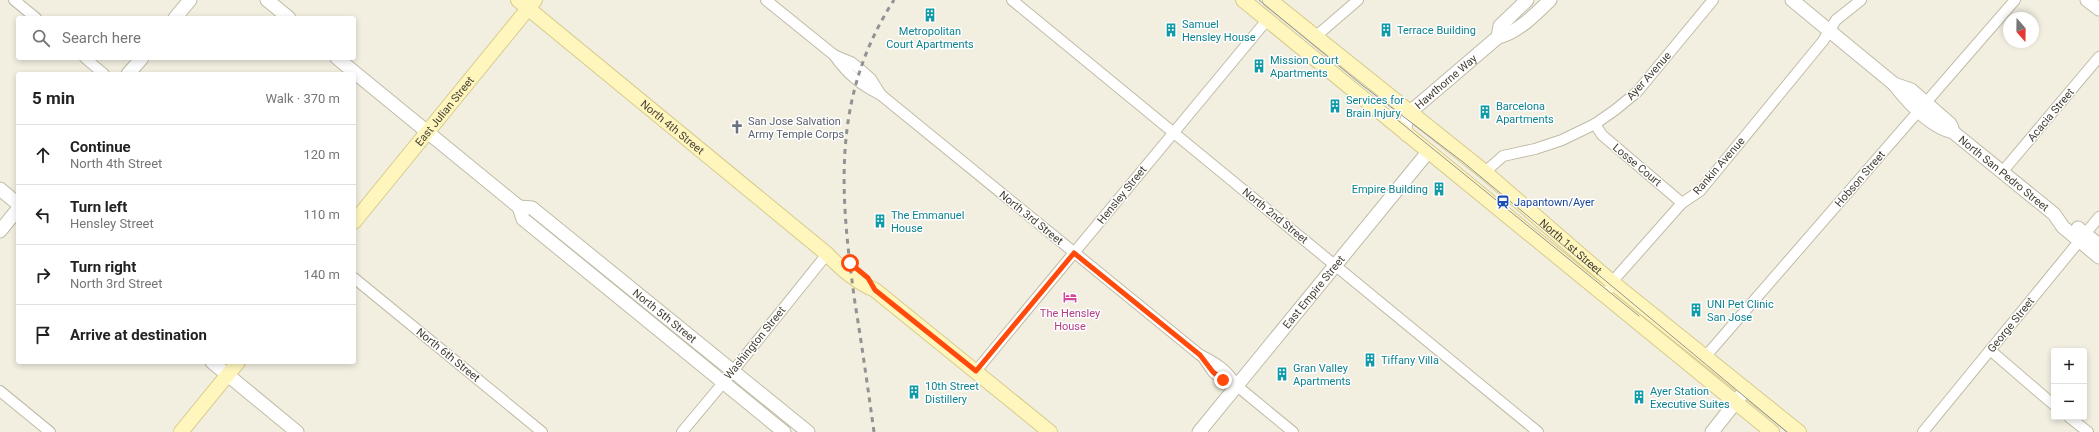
<!DOCTYPE html>
<html lang="en">
<head>
<meta charset="utf-8">
<style>
	:root { --surface:#fff; --page:#f2f2f2; --text:#222; --muted:#767676; --line:#e0e0e0 }
	body { margin:0; font-family:Roboto,sans-serif; background:var(--page); color:var(--text) }
	.controls { position:absolute; right:12px; bottom:12px; display:grid; overflow:hidden; border-radius:4px; box-shadow:0 2px 6px #0003 }
	.controls button { width:36px; height:36px; display:grid; place-items:center; padding:0; border:0; border-bottom:1px solid var(--line); background:var(--surface); color:var(--text); font:20px sans-serif }
	.compass { position:absolute; left:2003px; top:12px; width:36px; height:36px; border-radius:50%; background:var(--surface); box-shadow:0 2px 6px #0003; rotate:160deg }
	.stop { position:absolute; width:12px; height:12px; margin:-9px; border:3px solid #ff4a0b; border-radius:50%; background:#fff }
	.stop.end { background:#ff4a0b; border-color:#fff; box-shadow:0 1px 4px #0008 }
	.list { margin:0; padding:0; list-style:none }
	h2 { display:flex; justify-content:space-between; align-items:center; height:52px; margin:0; padding:0 16px; font-size:17px }
	h2 small { font-size:13px; font-weight:400; color:var(--muted) }
	.list li { display:grid; grid-template-columns:26px 1fr auto; gap:12px; align-items:center; box-sizing:border-box; height:60px; padding:0 16px; border-top:1px solid var(--line) }
	.list b { display:block; font-size:15px; white-space:nowrap }
	.list p { margin:0; font-size:13px; white-space:nowrap; color:var(--muted) }
	.list em { font-size:13px; font-style:normal; color:var(--muted) }
	.icon { flex:none; width:22px; height:22px; fill:none; stroke:currentColor; stroke-width:2; stroke-linecap:round; stroke-linejoin:round }
	.map { position:relative; flex:none; width:2099px; height:432px; overflow:hidden }
	.search { position:absolute; background:var(--surface); box-shadow:0 2px 6px #0003; left:16px; top:16px; width:340px; height:44px; display:flex; align-items:center; gap:10px; box-sizing:border-box; padding:0 14px; border-radius:4px; color:var(--muted); font-size:15px }
	.panel { position:absolute; background:var(--surface); box-shadow:0 2px 6px #0003; left:16px; top:72px; width:340px; height:292px; border-radius:4px }
	.map>svg:first-child { display:block }
</style>
</head>
<body>
<div class="map">
<svg width="2099" height="432" viewBox="0 0 2099 432">
	<rect width="100%" height="100%" fill="#f2efe1"/>
	<g fill="none" stroke-linecap="round" stroke-linejoin="round">
		<g stroke="#c0bba6" stroke-width="12">
			<g id="minor">
				<polyline points="14,0 36,18"/>
				<polyline points="766,0 834,55 851,62 860,69 871,79 881,95"/>
				<polyline points="1012,0 1538,432"/>
				<polyline points="1315,37 1358,0"/>
				<path d="M 834,55 C 847,74 861,85 881,95 L 1200,355 C 1217,363 1227,370 1237,386"/>
				<polyline points="85,58 104,74"/>
				<polyline points="1595,124 1602,135 1682,203"/>
				<polyline points="2003,171 2099,57"/>
				<polyline points="1485,172 1503,156 1535,149 1562,140 1595,124 1615,110 1637,92 1713,0"/>
				<polyline points="354,278 542,432"/>
				<polyline points="1610,288 1612,282 1682,203 1700,191 1823,41 1836,20 1861,0"/>
				<polyline points="1990,350 2054,405"/>
				<polyline points="1202,356 1213,372 1223,380 1237,386 1293,432"/>
				<polyline points="1705,357 2015,0"/>
				<polyline points="976,371 1267,20"/>
				<polyline points="0,391 50,432"/>
				<polyline points="2069,417 2088,432"/>
				<polyline points="682,432 733,371 827,254"/>
				<polyline points="1923,432 2099,217"/>
			</g>
		</g>
		<g stroke="#c0bba6" stroke-width="15">
			<g id="tertiary">
				<polyline points="267,0 289,18"/>
				<path id="s1" d="M 1792,0 L 1894,84 C 1908,102 1931,127 1953,132 L 2054,214 L 2063,227 L 2099,257"/>
				<polyline points="2087,0 2099,9"/>
				<polyline points="175,18 190,0"/>
				<polyline points="1498,37 1500,26 1527,0"/>
				<polyline points="337,58 519,207 523,219 784,432"/>
				<polyline points="128,74 142,58"/>
				<polyline points="1894,84 1911,90 1950,124 1952,128"/>
				<path id="s2" d="M 1406,134 L 1405,126 L 1409,113 L 1498,37 C 1517,33 1536,14 1550,0"/>
				<polyline points="0,189 18,204"/>
				<path id="s3" d="M 519,207 L 532,208 L 808,432"/>
				<polyline points="2078,228 2099,245"/>
				<polyline points="0,231 18,209"/>
				<polyline points="212,362 297,432"/>
				<path id="s4" d="M 1199,432 L 1428,152"/>
				<polyline points="1712,432 1746,389"/>
			</g>
		</g>
		<g stroke="#d6cb8c" stroke-width="16">
			<g id="secondary">
				<path id="s5" d="M 518,0 L 827,254 C 841,269 856,282 875,290 L 1050,432"/>
				<polyline points="1243,0 1772,432"/>
				<path id="s6" d="M 1270,0 L 1485,172 L 1612,282 L 1799,432"/>
				<path id="s7" d="M 354,222 L 535,0"/>
				<polyline points="181,432 238,362"/>
			</g>
		</g>
		<use href="#minor" stroke="#fff" stroke-width="10"/>
		<use href="#tertiary" stroke="#fff" stroke-width="13"/>
		<use href="#secondary" stroke="#fff6be" stroke-width="14"/>
		<g stroke="#929292" stroke-width="1">
			<polyline points="1259,0 1362,85 1463,162 1787,432"/>
			<polyline points="1384,109 1639,316"/>
		</g>
		<path stroke="#929292" stroke-width="3" stroke-dasharray="5 5" stroke-linecap="butt" d="M 874,432 C 868,389 862,346 855,303 C 840,194 831,97 894,0"/>
	</g>
	<g fill="none" stroke-linecap="round" stroke-linejoin="round">
		<polyline stroke="#ff4a0b" stroke-width="5" points="850,263 868,278 875,290 976,371 1074,253 1200,355 1213,372 1223,380"/>
	</g>
	<defs>
		<g id="building-bare" transform="scale(1.08)"><path d="M-4-6H4V6H1V3H-1V6H-4ZM-2.5-4.3h1.7v1.8h-1.7ZM.8-4.3h1.7v1.8H.8ZM-2.5-1h1.7V.8h-1.7ZM.8-1h1.7V.8H.8Z" fill="#0f9aa8" stroke="#fff" stroke-width="2.5" paint-order="stroke"/></g>
		<g id="church-bare" transform="scale(1.08)"><path d="M-1.2-6h2.4v3.5h3.3v2.4h-3.3V6h-2.4V-.1h-3.3v-2.4h3.3Z" fill="#6b7280" stroke="#fff" stroke-width="2.5" paint-order="stroke"/></g>
		<g id="station-bare" transform="scale(1.08)"><path d="M-3-6H3Q5-6 5-4V2Q5 4 3 4L4.5 6H3L1.5 4h-3L-3 6H-4.5L-3 4Q-5 4-5 2V-4Q-5-6-3-6ZM-3.5-4v3h7v-3ZM-3.5 1v1.5H-2V1ZM2 1v1.5H3.5V1Z" fill="#1a4fb4" stroke="#fff" stroke-width="2.5" paint-order="stroke"/></g>
		<g id="hotel-bare" transform="scale(1.08)"><path d="M-6-4.5h1.5V1H6V5H4.5V3h-9V5H-6ZM-4 0a1.8 1.8 0 1 1 3.6 0ZM.5 0V-2.5h3Q6-2.5 6 0Z" fill="#d1479c" stroke="#fff" stroke-width="2.5" paint-order="stroke"/></g>
	</defs>
	<g fill-rule="evenodd">
		<use href="#building-bare" x="930" y="15"/>
		<use href="#building-bare" x="1171" y="30"/>
		<use href="#building-bare" x="1386" y="30"/>
		<use href="#building-bare" x="1259" y="66"/>
		<use href="#building-bare" x="1335" y="106"/>
		<use href="#building-bare" x="1485" y="112"/>
		<use href="#church-bare" x="737" y="127"/>
		<use href="#building-bare" x="1439" y="189"/>
		<use href="#station-bare" x="1503" y="202"/>
		<use href="#building-bare" x="880" y="221"/>
		<use href="#hotel-bare" x="1070" y="297"/>
		<use href="#building-bare" x="1696" y="310"/>
		<use href="#building-bare" x="1370" y="360"/>
		<use href="#building-bare" x="1282" y="374"/>
		<use href="#building-bare" x="914" y="392"/>
		<use href="#building-bare" x="1639" y="397"/>
	</g>
	<g text-anchor="middle" dominant-baseline="central" stroke-width="3" stroke-linejoin="round" paint-order="stroke">
		<g font-size="11" fill="#0d838f" stroke="#fff" text-anchor="start">
			<text x="1182" y="24">Samuel<tspan x="1182" dy="13">Hensley House</tspan></text>
			<text x="1397" y="30">Terrace Building</text>
			<text x="930" y="31" text-anchor="middle">Metropolitan<tspan x="930" dy="13">Court Apartments</tspan></text>
			<text x="1270" y="60">Mission Court<tspan x="1270" dy="13">Apartments</tspan></text>
			<text x="1346" y="100">Services for<tspan x="1346" dy="13">Brain Injury</tspan></text>
			<text x="1496" y="106">Barcelona<tspan x="1496" dy="13">Apartments</tspan></text>
			<text x="1428" y="189" text-anchor="end">Empire Building</text>
			<text x="891" y="215">The Emmanuel<tspan x="891" dy="13">House</tspan></text>
			<text x="1707" y="304">UNI Pet Clinic<tspan x="1707" dy="13">San Jose</tspan></text>
			<text x="1381" y="360">Tiffany Villa</text>
			<text x="1293" y="368">Gran Valley<tspan x="1293" dy="13">Apartments</tspan></text>
			<text x="925" y="386">10th Street<tspan x="925" dy="13">Distillery</tspan></text>
			<text x="1650" y="391">Ayer Station<tspan x="1650" dy="13">Executive Suites</tspan></text>
		</g>
		<g font-size="11" fill="#433e32" stroke="#fff">
			<text transform="translate(1649 76) rotate(-48)">Ayer Avenue</text>
			<text stroke="none"><textPath href="#s2" startOffset="70">Hawthorne Way</textPath></text>
			<text stroke="none"><textPath href="#s7" startOffset="143">East Julian Street</textPath></text>
			<text transform="translate(2051 115) rotate(-50)">Acacia Street</text>
			<text stroke="none"><textPath href="#s5" startOffset="200">North 4th Street</textPath></text>
			<text transform="translate(1637 165) rotate(40)">Losse Court</text>
			<text transform="translate(1719 166) rotate(-49)">Rankin Avenue</text>
			<text stroke="none"><textPath href="#s1" startOffset="275">North San Pedro Street</textPath></text>
			<text transform="translate(1860 179) rotate(-49)">Hobson Street</text>
			<text transform="translate(1122 195) rotate(-51)">Hensley Street</text>
			<text transform="translate(1275 216) rotate(39)">North 2nd Street</text>
			<text transform="translate(1031 218) rotate(39)">North 3rd Street</text>
			<text stroke="none"><textPath href="#s6" startOffset="389">North 1st Street</textPath></text>
			<text stroke="none"><textPath href="#s4" startOffset="181">East Empire Street</textPath></text>
			<text stroke="none"><textPath href="#s3" startOffset="184">North 5th Street</textPath></text>
			<text transform="translate(2011 325) rotate(-51)">George Street</text>
			<text transform="translate(755 343) rotate(-51)">Washington Street</text>
			<text transform="translate(448 355) rotate(39)">North 6th Street</text>
		</g>
		<g font-size="11" fill="#5b616d" stroke="#fff" text-anchor="start">
			<text x="748" y="121">San Jose Salvation<tspan x="748" dy="13">Army Temple Corps</tspan></text>
		</g>
		<g font-size="11" fill="#164399" stroke="#fff" text-anchor="start">
			<text x="1514" y="202">Japantown/Ayer</text>
		</g>
		<g font-size="11" fill="#b23c85" stroke="#fff">
			<text x="1070" y="313">The Hensley<tspan x="1070" dy="13">House</tspan></text>
		</g>
	</g>
</svg>
<div class="controls">
<button>+</button>
<button>−</button>
</div>
<svg class="compass" viewBox="-18 -18 36 36"><path d="M0-13l5 13h-10z" fill="#e53935"/><path d="M0 13l5-13h-10z" fill="#767676"/></svg>
<div class="stop" style="left:850px;top:263px"></div>
<div class="stop end" style="left:1223px;top:380px"></div>
<div class="search"><svg class="icon" aria-label="search" viewBox="0 0 24 24"><circle cx="10" cy="10" r="6"/><path d="M15 15l6 6"/></svg>Search here</div>
<section class="panel">
<h2>5 min<small>Walk · 370 m</small></h2>
<ul class="list">
<li><svg class="icon" aria-label="ahead" viewBox="0 0 24 24"><path d="M12 20V5M6 11l6-6 6 6"/></svg><div><b>Continue</b><p>North 4th Street</p></div><em>120 m</em></li>
<li><svg class="icon" aria-label="left" viewBox="0 0 24 24"><path d="M17 20v-9H6M10 6l-5 5 5 5"/></svg><div><b>Turn left</b><p>Hensley Street</p></div><em>110 m</em></li>
<li><svg class="icon" aria-label="right" viewBox="0 0 24 24"><path d="M7 20v-9h11M14 6l5 5-5 5"/></svg><div><b>Turn right</b><p>North 3rd Street</p></div><em>140 m</em></li>
<li><svg class="icon" aria-label="arrive" viewBox="0 0 24 24"><path d="M6 21V4h12l-3 4 3 4H6"/></svg><div><b>Arrive at destination</b></div></li>
</ul>
</section>
</div>
</body>
</html>
